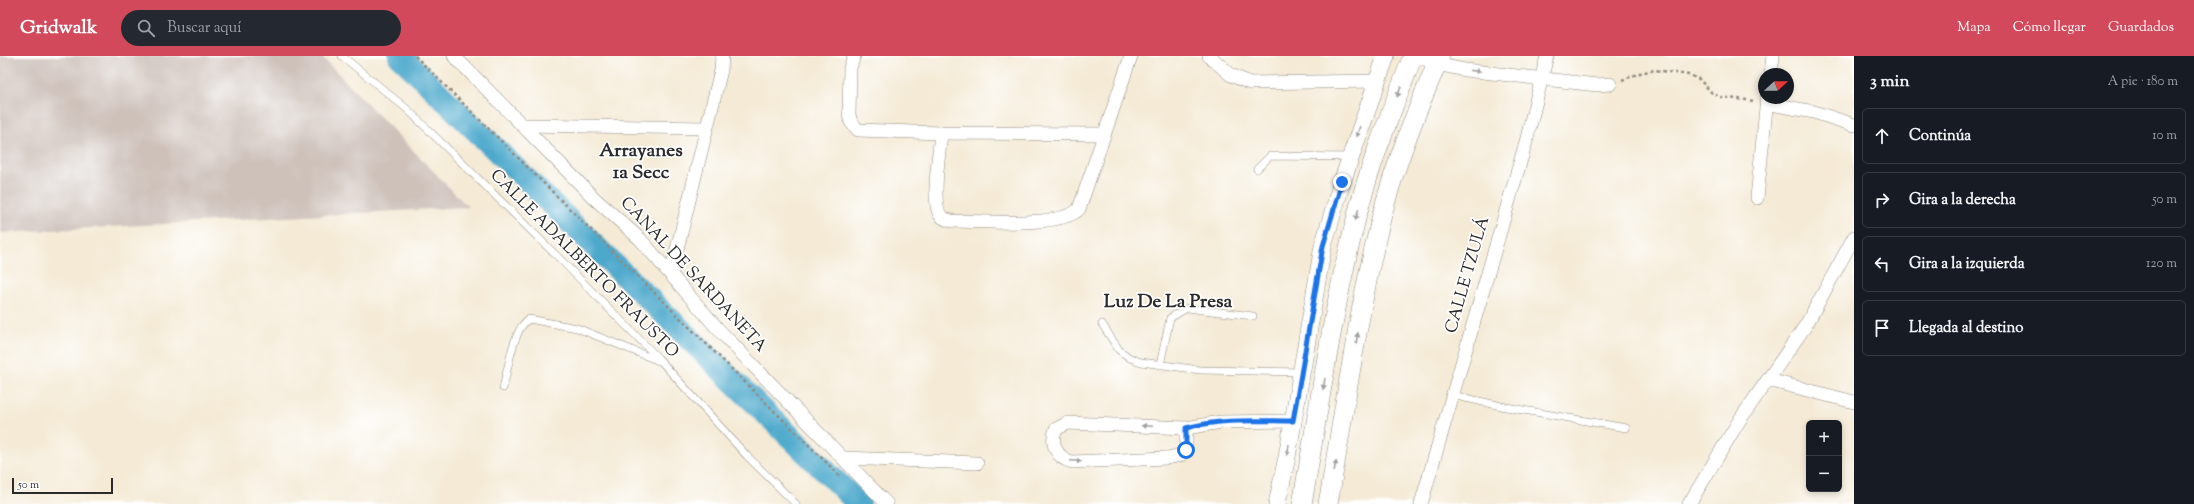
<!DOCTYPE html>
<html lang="es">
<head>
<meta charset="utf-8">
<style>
	:root { --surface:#171b24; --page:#242831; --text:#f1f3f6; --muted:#9ea1a6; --line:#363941; --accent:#d1495b }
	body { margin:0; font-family:"Sorts Mill Goudy",serif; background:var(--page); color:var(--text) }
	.controls { position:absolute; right:12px; bottom:12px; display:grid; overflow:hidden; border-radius:6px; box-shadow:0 2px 6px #0003 }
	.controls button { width:36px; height:36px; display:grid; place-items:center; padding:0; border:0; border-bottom:1px solid var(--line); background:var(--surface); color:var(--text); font:20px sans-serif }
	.compass { position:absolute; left:1758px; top:12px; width:36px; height:36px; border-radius:50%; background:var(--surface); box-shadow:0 2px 6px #0003; rotate:69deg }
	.scale { position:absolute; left:12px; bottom:10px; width:101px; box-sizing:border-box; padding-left:4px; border:2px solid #2b2b2b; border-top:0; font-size:11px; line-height:14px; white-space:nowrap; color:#2b2b2b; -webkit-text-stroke:3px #fff; paint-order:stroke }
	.stop { position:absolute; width:12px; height:12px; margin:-9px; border:3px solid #1a73e8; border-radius:50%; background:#fff }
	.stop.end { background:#1a73e8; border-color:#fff; box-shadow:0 1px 4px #0008 }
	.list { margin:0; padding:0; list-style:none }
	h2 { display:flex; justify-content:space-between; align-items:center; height:52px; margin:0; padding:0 16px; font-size:17px }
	h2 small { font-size:13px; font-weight:400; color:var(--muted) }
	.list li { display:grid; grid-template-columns:26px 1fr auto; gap:12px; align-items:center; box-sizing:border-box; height:56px; margin:0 8px 8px; padding:0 8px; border:1px solid var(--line); border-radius:6px }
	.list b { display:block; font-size:15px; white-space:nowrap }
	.list em { font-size:13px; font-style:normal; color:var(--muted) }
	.icon { flex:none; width:22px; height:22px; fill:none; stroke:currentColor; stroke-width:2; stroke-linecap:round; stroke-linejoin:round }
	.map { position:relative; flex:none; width:1854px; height:448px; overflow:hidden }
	header { display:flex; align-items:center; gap:24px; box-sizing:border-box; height:56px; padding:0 20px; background:var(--accent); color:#fff }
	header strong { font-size:19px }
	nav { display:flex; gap:22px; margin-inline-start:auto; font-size:14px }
	.search { width:280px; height:36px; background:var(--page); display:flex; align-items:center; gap:10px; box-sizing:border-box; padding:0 14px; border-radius:22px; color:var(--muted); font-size:15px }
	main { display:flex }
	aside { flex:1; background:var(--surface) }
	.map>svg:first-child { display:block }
</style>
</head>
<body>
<header>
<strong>Gridwalk</strong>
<div class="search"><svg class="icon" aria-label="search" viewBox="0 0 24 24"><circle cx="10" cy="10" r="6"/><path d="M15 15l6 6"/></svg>Buscar aquí</div>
<nav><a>Mapa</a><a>Cómo llegar</a><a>Guardados</a></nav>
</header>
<main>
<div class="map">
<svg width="1854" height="448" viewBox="0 0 1854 448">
	<rect width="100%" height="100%" fill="#fff"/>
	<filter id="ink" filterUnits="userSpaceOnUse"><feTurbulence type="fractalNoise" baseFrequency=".025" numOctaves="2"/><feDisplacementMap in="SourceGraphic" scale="8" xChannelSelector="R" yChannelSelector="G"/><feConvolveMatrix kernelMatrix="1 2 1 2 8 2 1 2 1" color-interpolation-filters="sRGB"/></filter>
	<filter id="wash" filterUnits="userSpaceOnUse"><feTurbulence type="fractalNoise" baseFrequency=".012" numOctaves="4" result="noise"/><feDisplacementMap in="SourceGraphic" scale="16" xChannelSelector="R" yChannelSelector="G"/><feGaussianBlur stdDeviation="0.9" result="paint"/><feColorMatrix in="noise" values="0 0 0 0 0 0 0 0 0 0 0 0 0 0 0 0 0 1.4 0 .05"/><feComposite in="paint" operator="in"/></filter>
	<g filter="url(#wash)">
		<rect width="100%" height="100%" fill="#f4ead5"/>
		<polygon fill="#cec1ba" points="0,0 321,0 468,151 0,177"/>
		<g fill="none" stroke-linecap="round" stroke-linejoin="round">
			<polyline stroke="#4ea9cc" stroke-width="24" points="400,0 859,448"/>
		</g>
	</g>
	<g filter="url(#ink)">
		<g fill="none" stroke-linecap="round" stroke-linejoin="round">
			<g stroke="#908a80" stroke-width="8">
				<g id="service">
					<polyline points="342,0 407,53 560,203 658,302 747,400 796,448"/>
					<polyline points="1257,113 1270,100 1350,101"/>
					<polyline points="1102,268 1119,294 1130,302 1141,306 1200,314 1301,316"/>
					<polyline points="1160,309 1170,262 1187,252 1253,260"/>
					<path d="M 503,332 C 508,314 513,272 529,263 L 577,272 L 659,305"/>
					<polyline points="1452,339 1506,351 1626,372"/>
				</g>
			</g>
			<g stroke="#908a80" stroke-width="14">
				<g id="minor">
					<polyline points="454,0 594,142 640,183 718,273 887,448"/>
					<polyline points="854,0 850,12 849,59 851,66 858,74 941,77 1103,78"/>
					<polyline points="1209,0 1231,19 1250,27 1376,25"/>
					<polyline points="1419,0 1436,8 1465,14 1597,29 1610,28"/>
					<polyline points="1771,18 1773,0"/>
					<polyline points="1766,47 1814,56 1854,69"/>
					<polyline points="523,69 706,72"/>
					<path d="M 941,77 C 940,94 930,148 941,160 C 944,163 948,164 952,165 C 980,165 1061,172 1079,153 L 1131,0"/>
					<polyline points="1757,142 1767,42"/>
					<polyline points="671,218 721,14 722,0"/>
					<polyline points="1768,324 1854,346"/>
					<path d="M 1186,372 L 1186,394 L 1181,399 L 1167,402 L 1072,406 C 1056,402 1050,387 1056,373 L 1068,367 L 1186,372 L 1221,366 L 1293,365"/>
					<polyline points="843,402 977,407"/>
					<polyline points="1421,448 1526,86 1547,0"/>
					<polyline points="1689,448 1739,365 1806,269 1854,181"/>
				</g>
			</g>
			<g stroke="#908a80" stroke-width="18">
				<polyline id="tertiary" points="1277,448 1287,401 1323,190 1342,126 1386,0"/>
			</g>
			<g stroke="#908a80" stroke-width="20">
				<g id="secondary">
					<path d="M 1302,448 C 1319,353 1332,256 1356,163 C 1370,107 1392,54 1413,0"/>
					<path d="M 1328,448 C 1345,352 1358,254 1382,159 C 1396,105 1418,52 1440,0"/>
				</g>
			</g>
			<g stroke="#908a80" stroke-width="2.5" stroke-dasharray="3 3" stroke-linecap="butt">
				<polyline points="415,0 840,420"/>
				<polyline points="1622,24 1640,17 1655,14 1689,19 1699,23 1712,37 1720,41 1755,45"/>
			</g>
			<use href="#service" stroke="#fff" stroke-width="7"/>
			<use href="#minor" stroke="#fff" stroke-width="13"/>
			<use href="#tertiary" stroke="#fff" stroke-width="17"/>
			<use href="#secondary" stroke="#fff" stroke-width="19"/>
		</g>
		<defs><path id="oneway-solid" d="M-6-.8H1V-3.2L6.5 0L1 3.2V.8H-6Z"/></defs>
		<g fill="#a0a0a0">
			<use href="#oneway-solid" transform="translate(1475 15) rotate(7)"/>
			<use href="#oneway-solid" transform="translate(1399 36) rotate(111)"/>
			<use href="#oneway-solid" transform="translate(1358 76) rotate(109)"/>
			<use href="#oneway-solid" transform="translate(1357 159) rotate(106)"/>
			<use href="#oneway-solid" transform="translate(1357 282) rotate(-80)"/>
			<use href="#oneway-solid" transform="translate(1324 328) rotate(100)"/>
			<use href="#oneway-solid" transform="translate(1147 370) rotate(-177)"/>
			<use href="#oneway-solid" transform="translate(1288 394) rotate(99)"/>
			<use href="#oneway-solid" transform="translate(1076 405) rotate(2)"/>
			<use href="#oneway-solid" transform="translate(1335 410) rotate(-80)"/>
		</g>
	</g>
	<g fill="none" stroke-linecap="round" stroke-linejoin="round" filter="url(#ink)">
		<path stroke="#1a73e8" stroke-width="5" d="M 1186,394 L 1186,372 C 1221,362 1258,365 1293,365 L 1323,190 L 1342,126"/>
	</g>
	<g text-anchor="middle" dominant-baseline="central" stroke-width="3.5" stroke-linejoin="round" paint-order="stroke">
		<g font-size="17" fill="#2b2b2b" stroke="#fff">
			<text transform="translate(584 208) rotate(45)">CALLE ADALBERTO FRAUSTO</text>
			<text transform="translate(693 219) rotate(47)">CANAL DE SARDANETA</text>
			<text transform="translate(1468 219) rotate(-74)">CALLE TZULÁ</text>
		</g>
		<g font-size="19" font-weight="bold" fill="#2b2b2b" stroke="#fff">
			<text x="641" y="95">Arrayanes<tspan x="641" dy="22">1a Secc</tspan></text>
			<text x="1168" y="246">Luz De La Presa</text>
		</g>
	</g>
</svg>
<div class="controls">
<button>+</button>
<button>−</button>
</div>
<svg class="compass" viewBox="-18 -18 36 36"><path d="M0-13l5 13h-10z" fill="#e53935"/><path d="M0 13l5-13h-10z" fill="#9ea1a6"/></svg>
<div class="scale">50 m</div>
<div class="stop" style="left:1186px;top:394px"></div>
<div class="stop end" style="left:1342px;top:126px"></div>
</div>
<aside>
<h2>3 min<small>A pie · 180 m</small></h2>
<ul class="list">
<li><svg class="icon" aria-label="ahead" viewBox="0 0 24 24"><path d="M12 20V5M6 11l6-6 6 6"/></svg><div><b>Continúa</b></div><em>10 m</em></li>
<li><svg class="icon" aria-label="right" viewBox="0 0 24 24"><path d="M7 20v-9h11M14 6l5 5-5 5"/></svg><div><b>Gira a la derecha</b></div><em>50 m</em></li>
<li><svg class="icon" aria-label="left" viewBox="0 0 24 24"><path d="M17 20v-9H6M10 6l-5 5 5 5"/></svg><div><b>Gira a la izquierda</b></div><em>120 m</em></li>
<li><svg class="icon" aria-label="arrive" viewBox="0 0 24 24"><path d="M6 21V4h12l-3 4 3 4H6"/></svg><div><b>Llegada al destino</b></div></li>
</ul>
</aside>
</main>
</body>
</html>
